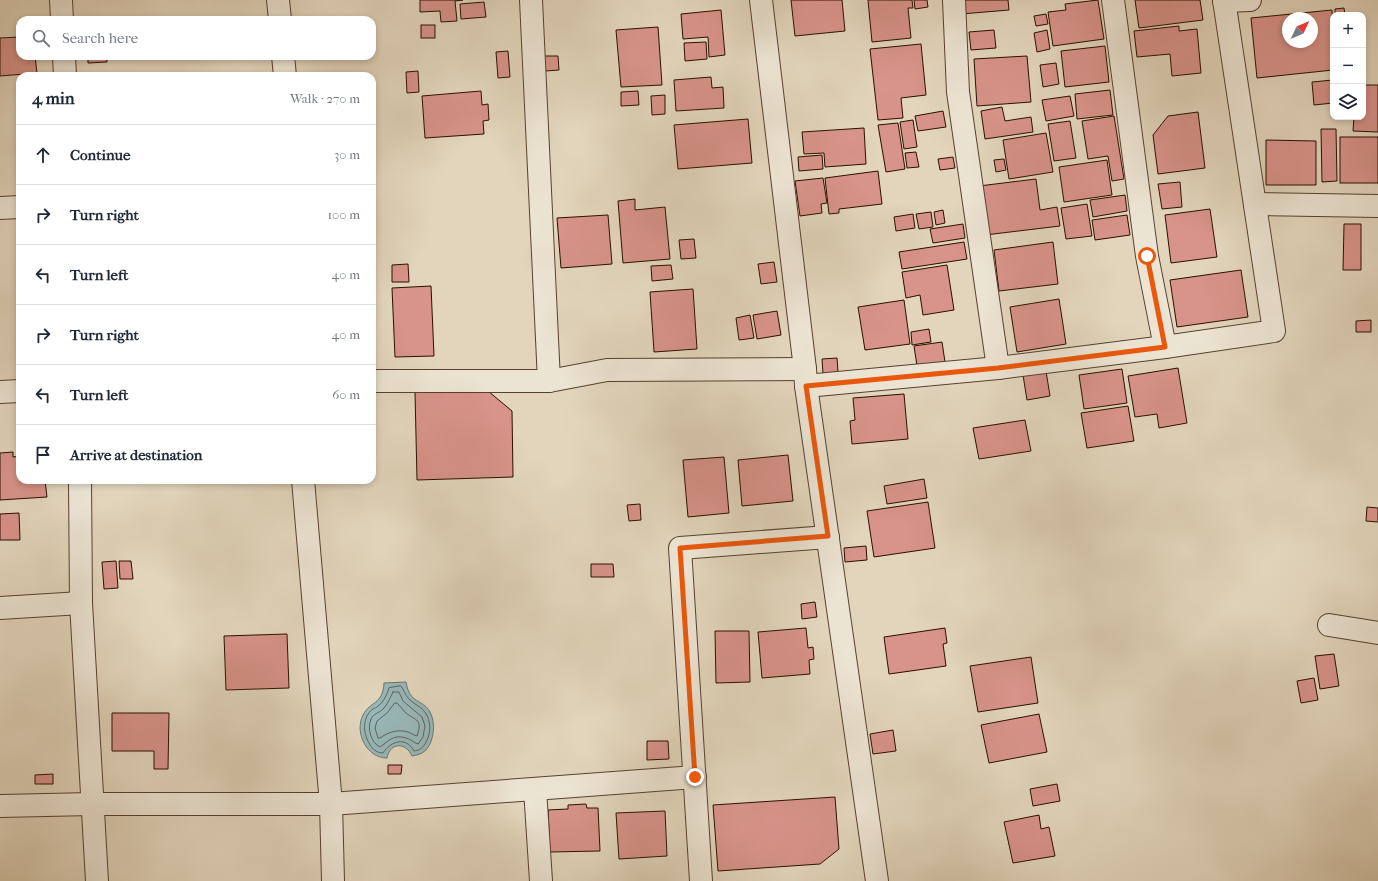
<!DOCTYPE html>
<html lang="en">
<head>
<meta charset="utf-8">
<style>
	:root { --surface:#fff; --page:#f2f2f3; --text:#1f2937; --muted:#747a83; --line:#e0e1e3 }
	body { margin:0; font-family:"IM FELL French Canon",serif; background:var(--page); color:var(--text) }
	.controls { position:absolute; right:12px; top:12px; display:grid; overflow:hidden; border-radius:8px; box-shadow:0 2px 6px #0003 }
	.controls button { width:36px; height:36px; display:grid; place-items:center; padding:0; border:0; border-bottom:1px solid var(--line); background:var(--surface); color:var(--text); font:20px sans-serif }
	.compass { position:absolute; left:1282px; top:12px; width:36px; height:36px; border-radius:50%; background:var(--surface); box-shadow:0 2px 6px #0003; rotate:46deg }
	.stop { position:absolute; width:12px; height:12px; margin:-9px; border:3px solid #ea580c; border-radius:50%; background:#fff }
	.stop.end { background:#ea580c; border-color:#fff; box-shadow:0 1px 4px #0008 }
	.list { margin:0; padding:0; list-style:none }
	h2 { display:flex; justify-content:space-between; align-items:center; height:52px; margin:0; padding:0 16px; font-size:17px }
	h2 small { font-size:13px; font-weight:400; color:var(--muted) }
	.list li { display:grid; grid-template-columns:26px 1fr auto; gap:12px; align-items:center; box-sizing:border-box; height:60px; padding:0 16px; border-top:1px solid var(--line) }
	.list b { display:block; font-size:15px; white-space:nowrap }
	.list em { font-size:13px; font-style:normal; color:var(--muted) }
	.icon { flex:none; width:22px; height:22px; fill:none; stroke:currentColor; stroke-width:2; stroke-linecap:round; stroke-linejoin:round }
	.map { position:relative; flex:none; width:1378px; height:881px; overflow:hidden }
	.search { position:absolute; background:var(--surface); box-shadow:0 2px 6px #0003; left:16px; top:16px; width:360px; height:44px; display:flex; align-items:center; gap:10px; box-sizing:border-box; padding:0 14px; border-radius:12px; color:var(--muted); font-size:15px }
	.panel { position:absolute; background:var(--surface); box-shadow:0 2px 6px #0003; left:16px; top:72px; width:360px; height:412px; border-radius:12px }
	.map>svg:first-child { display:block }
</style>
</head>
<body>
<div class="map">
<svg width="1378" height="881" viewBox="0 0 1378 881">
	<rect width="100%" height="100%" fill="#e2d5bc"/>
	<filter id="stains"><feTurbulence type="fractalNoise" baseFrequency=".005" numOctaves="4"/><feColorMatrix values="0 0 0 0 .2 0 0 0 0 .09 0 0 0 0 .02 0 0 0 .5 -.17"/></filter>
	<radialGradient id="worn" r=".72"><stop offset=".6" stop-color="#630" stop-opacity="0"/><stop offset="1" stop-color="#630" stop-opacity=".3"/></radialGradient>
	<path fill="#97b7b8" stroke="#6b746e" d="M 406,682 C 410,705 422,698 430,712 C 436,723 434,741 426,750 C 422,754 417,755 412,756 C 406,742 390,742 387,758 C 367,758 354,733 363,715 C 370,701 383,705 384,683 Z"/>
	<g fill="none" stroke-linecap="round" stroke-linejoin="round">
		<g stroke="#60635c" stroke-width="1">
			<path d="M 401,686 C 404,690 405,695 409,699 C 413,703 417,705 421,708 C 431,716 432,732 426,742 C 424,747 419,751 414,751 C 406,736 391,741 383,753 C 377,753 372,749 369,743 C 363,733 362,717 373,709 C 376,707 375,709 378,706 C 384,702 387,694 389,688 Z"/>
			<path d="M 393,692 L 399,692 L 403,701 L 422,717 L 425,726 L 423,737 L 418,744 C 414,743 411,739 406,738 C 393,734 389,741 380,747 C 371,743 367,728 371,719 C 373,714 379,713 383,709 C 388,704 390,698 393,692 Z"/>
			<path d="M 395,703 L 397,703 C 400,706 403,710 406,713 C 416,721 423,719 417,736 C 413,735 411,733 408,732 C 398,729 388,732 380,738 L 378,738 L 375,728 L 377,721 L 387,713 Z"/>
		</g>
	</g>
	<g fill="#d8938a" stroke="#2a0f00" fill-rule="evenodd">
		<polygon points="420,0 463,0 455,1 457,21 441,22 440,11 420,12"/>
		<polygon points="791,0 842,0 845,31 795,36"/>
		<polygon points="868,0 912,0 913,8 908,8 911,38 872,42"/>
		<polygon points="914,0 927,0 928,7 915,9"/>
		<polygon points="959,0 1008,0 1009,10 961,14"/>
		<polygon points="1098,0 1104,39 1053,46 1048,12 1066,10 1065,4"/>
		<polygon points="1135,0 1200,0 1203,20 1139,28"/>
		<polygon points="484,2 486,17 461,19 460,4"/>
		<polygon points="1344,8 1345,15 1335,15 1335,9"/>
		<polygon points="721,10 725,55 709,57 708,37 683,39 681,14"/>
		<path d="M 1332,10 L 1333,70 L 1257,78 L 1251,18 ZM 1288,18 L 1312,18 L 1312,42 L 1288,42 Z"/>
		<polygon points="1046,14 1048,24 1036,26 1034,16"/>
		<rect x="421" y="25" width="14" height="13"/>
		<polygon points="1179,26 1179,31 1197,29 1201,73 1172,76 1170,54 1137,57 1134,31"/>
		<polygon points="658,27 662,85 621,87 616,30"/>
		<polygon points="994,30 996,48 971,50 969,32"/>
		<polygon points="1047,30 1050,49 1037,52 1034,33"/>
		<polygon points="20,37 20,56 35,56 37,73 0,76 0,38"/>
		<polygon points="706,42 707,59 685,61 684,43"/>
		<polygon points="921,44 926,95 901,98 903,118 878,120 870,49"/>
		<polygon points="1105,46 1109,82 1065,87 1061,51"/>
		<polygon points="508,51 510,77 498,78 496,52"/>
		<polygon points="88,56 107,56 107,62 88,63"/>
		<polygon points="544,56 558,56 559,70 545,71"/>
		<polygon points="1027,56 1031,102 977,106 974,59"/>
		<polygon points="1056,63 1059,84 1043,87 1040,65"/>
		<polygon points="418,71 419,92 407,93 406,72"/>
		<polygon points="711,77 712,88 723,87 724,108 676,111 674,80"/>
		<polygon points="1333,80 1333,103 1314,105 1312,82"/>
		<polygon points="1363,85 1378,85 1378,132 1353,131 1354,117 1363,117"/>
		<polygon points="1110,90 1113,115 1077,119 1075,94"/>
		<polygon points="481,91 482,105 488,104 489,120 483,121 484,134 425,138 422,96"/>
		<polygon points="638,91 639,105 621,106 621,92"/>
		<polygon points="665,95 665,114 652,115 651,96"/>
		<polygon points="1070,96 1074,116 1046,121 1042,100"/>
		<polygon points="1002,107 1005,121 1031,117 1033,132 985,139 981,111"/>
		<polygon points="943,111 946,127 918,131 915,116"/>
		<polygon points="1198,112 1205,168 1158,174 1153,135 1168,116"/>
		<polygon points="1114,116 1124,179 1112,181 1108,156 1088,159 1082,121"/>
		<polygon points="748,119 752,163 678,169 674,125"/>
		<polygon points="913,120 917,147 904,149 900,122"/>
		<polygon points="1070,121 1076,158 1054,161 1048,124"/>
		<polygon points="898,123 905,169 886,172 878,125"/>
		<polygon points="864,128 866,164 825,167 824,153 804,154 802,132"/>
		<polygon points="1321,129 1336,129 1337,181 1322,182"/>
		<polygon points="1046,133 1053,172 1009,179 1003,140"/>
		<rect x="1340" y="137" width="38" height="46"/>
		<polygon points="1266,140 1316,141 1316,185 1266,185"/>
		<polygon points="916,152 919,167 907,168 905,153"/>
		<polygon points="822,155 823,169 799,171 798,157"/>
		<polygon points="953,157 955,168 940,170 938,159"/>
		<polygon points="1004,159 1006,170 996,172 994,160"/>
		<polygon points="1107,160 1112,195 1064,202 1059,167"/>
		<polygon points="878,171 882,204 839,209 839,213 829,214 825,178"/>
		<polygon points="823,178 827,203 821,204 822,213 800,216 795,181"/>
		<polygon points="1036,179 1040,210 1057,207 1060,226 985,235 979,186"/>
		<polygon points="1180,182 1182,207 1162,209 1158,184"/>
		<polygon points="1125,195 1127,211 1093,217 1090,200"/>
		<polygon points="635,199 635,210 665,207 670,259 623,263 618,201"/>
		<polygon points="1087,204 1092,236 1066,239 1061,208"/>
		<polygon points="1210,209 1217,257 1171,263 1165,215"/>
		<polygon points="943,210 945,223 936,225 934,212"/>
		<polygon points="931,212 933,227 919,229 916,214"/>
		<polygon points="913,214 915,228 896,231 894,217"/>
		<polygon points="608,215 612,264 561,268 557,218"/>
		<polygon points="1127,215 1130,235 1095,240 1092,220"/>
		<polygon points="963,224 965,238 933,243 930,229"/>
		<polygon points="1344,224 1361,224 1361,270 1343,270"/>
		<polygon points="694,239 696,258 681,259 679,240"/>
		<polygon points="964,242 967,259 902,269 899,252"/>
		<polygon points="1053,242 1058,284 999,291 994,250"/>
		<polygon points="774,262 777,282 761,284 758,264"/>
		<polygon points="408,264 409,282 392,282 392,265"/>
		<polygon points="671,265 673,279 652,281 651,266"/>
		<polygon points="947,265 954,310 923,315 920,295 906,298 902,272"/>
		<polygon points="1241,270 1248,317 1177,327 1170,280"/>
		<polygon points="431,286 434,356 395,357 392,288"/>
		<polygon points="693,289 697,349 654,352 650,292"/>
		<polygon points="1059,299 1066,344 1017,352 1010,307"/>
		<polygon points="904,300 910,344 865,350 858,307"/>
		<polygon points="777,311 781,335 757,339 753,315"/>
		<polygon points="750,315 754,338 739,340 736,318"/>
		<polygon points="1371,320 1371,332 1356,332 1356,321"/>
		<polygon points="929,329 931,342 912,345 911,332"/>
		<polygon points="942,342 945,362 917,366 914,346"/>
		<polygon points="837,358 838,372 823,374 822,359"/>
		<polygon points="1178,368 1187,423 1159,428 1157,414 1135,417 1128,376"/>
		<polygon points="1122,369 1127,403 1084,409 1079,375"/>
		<polygon points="1046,371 1050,396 1027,400 1023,375"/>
		<polygon points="488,391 512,411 513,477 417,480 415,392"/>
		<polygon points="904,394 908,439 852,444 850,421 855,420 853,398"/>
		<polygon points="1128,406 1134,441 1087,448 1081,413"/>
		<polygon points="1025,420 1031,451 979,459 973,428"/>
		<polygon points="13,452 13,457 20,456 20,480 45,480 47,497 0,500 0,453"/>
		<polygon points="788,455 793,501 742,506 738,460"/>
		<polygon points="724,457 729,513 688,517 683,460"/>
		<polygon points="924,479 927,498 887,504 884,486"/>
		<polygon points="928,502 935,548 874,557 867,511"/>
		<polygon points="640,504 641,520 629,521 627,505"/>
		<polygon points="1367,507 1378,508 1378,522 1366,521"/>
		<polygon points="19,513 20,540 0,540 0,514"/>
		<polygon points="866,546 867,560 845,562 844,548"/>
		<polygon points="116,561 118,588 104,589 102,562"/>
		<polygon points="119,561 131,561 133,579 120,579"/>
		<polygon points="591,564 613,564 614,577 591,577"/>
		<polygon points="815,602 817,617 802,619 801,604"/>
		<polygon points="806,628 808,648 813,647 814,659 809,660 810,674 762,678 758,632"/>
		<polygon points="945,628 947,643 943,644 946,666 889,674 884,637"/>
		<polygon points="715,631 749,631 750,682 716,683"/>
		<polygon points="287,634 289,688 226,690 224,636"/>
		<polygon points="1334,654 1339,686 1320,689 1315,656"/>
		<polygon points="1031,657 1038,703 978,712 970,666"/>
		<polygon points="1314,678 1318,700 1301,703 1297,681"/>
		<polygon points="112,713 169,713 168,769 154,769 154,751 112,751"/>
		<polygon points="1039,714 1047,752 989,763 981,725"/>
		<polygon points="893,730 896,751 873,754 870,734"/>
		<polygon points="647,741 668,741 669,759 647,760"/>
		<polygon points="388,765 402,765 401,774 388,774"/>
		<polygon points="53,774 53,784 35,784 35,775"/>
		<polygon points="1057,784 1060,801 1033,806 1030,789"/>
		<polygon points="835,797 839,849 820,864 718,871 713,805"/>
		<polygon points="586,804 587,808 598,808 600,851 550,852 548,810 568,809 568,805"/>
		<polygon points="665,811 667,856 619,859 616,813"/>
		<polygon points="1039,815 1041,829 1049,827 1055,856 1013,863 1004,822"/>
	</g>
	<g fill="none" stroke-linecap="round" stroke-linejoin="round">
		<g stroke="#58402f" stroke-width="24">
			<g id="minor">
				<polyline points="61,0 62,20"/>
				<polyline points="278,0 280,20"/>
				<polyline points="531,0 549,381"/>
				<polyline points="761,0 805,369 806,386 877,881"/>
				<polyline points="954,0 958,92 998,368"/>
				<polyline points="1113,0 1147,256 1165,347"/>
				<polyline points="1224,1 1250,0"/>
				<polyline points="64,56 65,76"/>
				<polyline points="283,56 285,76"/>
				<polyline points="1255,204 1378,206"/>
				<polyline points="0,208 20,207"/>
				<polyline points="372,381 549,381 607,370 805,369"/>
				<polyline points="806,386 998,368 1165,347 1274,331 1224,0"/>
				<polyline points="0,392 20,391"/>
				<polyline points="80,480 81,603 97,881"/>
				<polyline points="303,480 331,804 333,881"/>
				<polyline points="0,608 81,603"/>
				<polyline points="1329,625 1378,633"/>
				<polyline points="535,789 541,881"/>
				<polyline points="0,806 92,804 331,804 695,777"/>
				<polyline points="701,881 680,548 828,537"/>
			</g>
		</g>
		<use href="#minor" stroke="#ece4d3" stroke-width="22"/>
	</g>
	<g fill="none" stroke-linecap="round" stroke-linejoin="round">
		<polyline stroke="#ea580c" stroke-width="5" points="695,777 680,548 828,536 806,386 998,368 1165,347 1147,256"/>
	</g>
	<rect width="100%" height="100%" filter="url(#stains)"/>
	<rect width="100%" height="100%" fill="url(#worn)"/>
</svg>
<div class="controls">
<button>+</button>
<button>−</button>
<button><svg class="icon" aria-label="layers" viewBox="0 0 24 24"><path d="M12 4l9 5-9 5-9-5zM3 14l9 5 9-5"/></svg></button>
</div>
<svg class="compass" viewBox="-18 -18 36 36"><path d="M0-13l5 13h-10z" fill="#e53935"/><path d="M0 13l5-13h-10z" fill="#747a83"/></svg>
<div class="stop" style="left:1147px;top:256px"></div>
<div class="stop end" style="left:695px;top:777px"></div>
<div class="search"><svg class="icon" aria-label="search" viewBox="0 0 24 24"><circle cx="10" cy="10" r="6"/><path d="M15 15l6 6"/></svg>Search here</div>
<section class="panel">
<h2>4 min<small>Walk · 270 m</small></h2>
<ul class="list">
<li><svg class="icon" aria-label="ahead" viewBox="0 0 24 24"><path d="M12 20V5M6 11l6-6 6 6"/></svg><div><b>Continue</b></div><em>30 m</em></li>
<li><svg class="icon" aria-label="right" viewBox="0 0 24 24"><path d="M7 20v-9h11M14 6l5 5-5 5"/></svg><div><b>Turn right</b></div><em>100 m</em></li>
<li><svg class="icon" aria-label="left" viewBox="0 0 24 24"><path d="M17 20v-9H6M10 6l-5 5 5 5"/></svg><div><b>Turn left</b></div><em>40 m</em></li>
<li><svg class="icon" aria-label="right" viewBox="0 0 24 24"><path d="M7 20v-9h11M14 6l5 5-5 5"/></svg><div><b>Turn right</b></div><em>40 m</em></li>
<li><svg class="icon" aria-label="left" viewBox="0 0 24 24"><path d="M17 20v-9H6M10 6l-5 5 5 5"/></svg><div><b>Turn left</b></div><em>60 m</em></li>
<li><svg class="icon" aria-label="arrive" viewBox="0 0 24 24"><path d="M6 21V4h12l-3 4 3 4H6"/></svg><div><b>Arrive at destination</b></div></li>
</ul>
</section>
</div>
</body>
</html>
